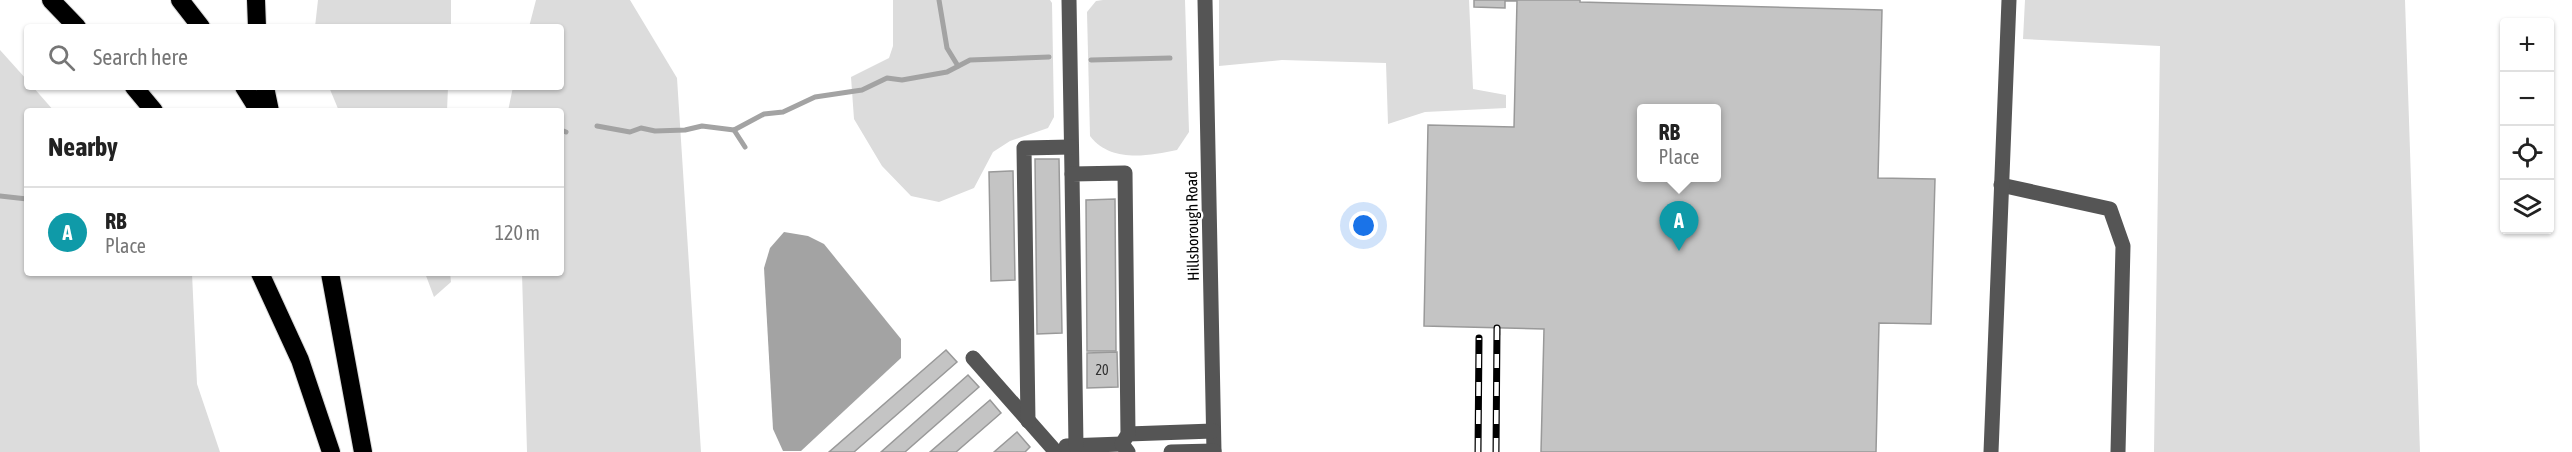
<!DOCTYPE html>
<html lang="en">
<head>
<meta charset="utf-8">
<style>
	:root { --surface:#fff; --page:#f6f6f6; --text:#222; --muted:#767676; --line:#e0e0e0; --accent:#000 }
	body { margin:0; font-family:"Asap Condensed",sans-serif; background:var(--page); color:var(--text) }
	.controls { position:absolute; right:18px; top:18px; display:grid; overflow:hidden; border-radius:6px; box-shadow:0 2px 4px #0004 }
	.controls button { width:54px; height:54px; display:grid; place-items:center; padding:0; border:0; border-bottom:2px solid var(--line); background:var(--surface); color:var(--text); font:30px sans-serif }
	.you { position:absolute; left:1364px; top:226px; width:21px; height:21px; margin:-15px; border:4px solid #fff; border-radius:50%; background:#1a73e8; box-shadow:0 0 0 9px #1a73e833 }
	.badge { display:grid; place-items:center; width:39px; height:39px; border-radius:50%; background:var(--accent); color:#fff; font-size:20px; font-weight:700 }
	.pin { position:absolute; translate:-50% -50px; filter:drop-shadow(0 2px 3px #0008) }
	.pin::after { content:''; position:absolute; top:32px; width:21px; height:18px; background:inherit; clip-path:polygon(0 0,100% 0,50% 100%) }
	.popup { position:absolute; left:1637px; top:104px; width:84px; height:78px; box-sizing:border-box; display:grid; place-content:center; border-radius:6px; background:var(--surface); filter:drop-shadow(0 2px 4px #0005); font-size:20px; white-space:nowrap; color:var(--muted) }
	.popup b { font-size:22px; color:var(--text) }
	.popup::after { content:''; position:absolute; left:50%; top:100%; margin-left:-12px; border:12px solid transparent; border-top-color:var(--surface) }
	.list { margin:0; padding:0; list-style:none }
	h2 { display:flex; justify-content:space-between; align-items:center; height:78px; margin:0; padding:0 24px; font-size:26px }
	h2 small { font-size:20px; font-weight:400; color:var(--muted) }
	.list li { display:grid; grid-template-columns:39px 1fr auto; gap:18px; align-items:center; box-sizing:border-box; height:90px; padding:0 24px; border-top:2px solid var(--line) }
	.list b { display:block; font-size:22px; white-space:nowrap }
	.list p { margin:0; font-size:20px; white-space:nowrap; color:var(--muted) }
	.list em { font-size:20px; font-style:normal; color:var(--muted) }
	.icon { flex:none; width:33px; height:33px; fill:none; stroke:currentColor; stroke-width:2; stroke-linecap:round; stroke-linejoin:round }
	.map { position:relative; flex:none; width:2572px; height:452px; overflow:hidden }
	.search { position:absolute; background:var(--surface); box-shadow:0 2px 4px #0004; left:24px; top:24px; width:540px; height:66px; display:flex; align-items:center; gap:15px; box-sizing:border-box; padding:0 21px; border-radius:6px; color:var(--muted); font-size:22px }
	.panel { position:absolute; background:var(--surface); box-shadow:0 2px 4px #0004; left:24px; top:108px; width:540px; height:168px; border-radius:6px }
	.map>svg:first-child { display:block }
</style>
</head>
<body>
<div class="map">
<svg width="2572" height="452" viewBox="0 0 2572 452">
	<rect width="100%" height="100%" fill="#fff"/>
	<g fill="#dcdcdc">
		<polygon points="318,0 451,0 451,27 315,27"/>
		<polygon points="536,0 630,0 677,78 701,452 527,452 522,273 561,273 561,111 508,111 513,87 561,87 561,27 529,27"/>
		<polygon points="893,0 1050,0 1052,3 1054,117 1048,128 1010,141 993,152 974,188 939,202 911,196 882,166 854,119 851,77 889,58 893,46"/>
		<path d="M 1103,0 L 1185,0 L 1189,132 L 1177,150 C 1147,156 1111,163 1090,136 L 1087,12 L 1096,1 Z"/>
		<polygon points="1219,0 1469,0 1473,89 1506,95 1506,108 1425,112 1388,124 1386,63 1282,60 1219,66"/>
		<polygon points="2025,0 2405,0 2420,452 2154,452 2160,46 2023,39"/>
		<polygon points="0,50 27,80 27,87 33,87 54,111 27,111 27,273 192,273 197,384 220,452 0,452"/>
		<polygon points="329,87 448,87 447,111 339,111"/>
		<polygon points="425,273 450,273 451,282 434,297"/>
	</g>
	<polygon fill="#a3a3a3" points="784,232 808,236 824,244 901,339 901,358 801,451 783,451 773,429 764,268 770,248"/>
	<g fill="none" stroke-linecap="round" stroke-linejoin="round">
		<g stroke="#a3a3a3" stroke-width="5">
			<polyline points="939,0 947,48 958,66"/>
			<polyline points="1091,60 1170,58"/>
			<polyline points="597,126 630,132 641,128 655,131 685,130 702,126 734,130 764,114 783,112 815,97 862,90 887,78 902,80 947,72 970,60 1049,57"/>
			<polyline points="561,130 566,132"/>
			<polyline points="734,130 745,147"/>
			<polyline points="0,196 27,199"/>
		</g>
	</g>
	<g fill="#c4c4c4" stroke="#999" stroke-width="1.5" fill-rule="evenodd">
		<path d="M 1474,0 L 1580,0 L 1580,2 L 1882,10 L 1878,178 L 1935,179 L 1931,324 L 1879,323 L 1876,452 L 1541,452 L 1544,329 L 1424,326 L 1428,125 L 1514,127 L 1517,1 L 1505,1 L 1505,8 L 1474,7 ZM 1642,109 L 1716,109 L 1716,178 L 1642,178 Z"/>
		<polygon points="1035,159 1059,159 1062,333 1037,334"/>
		<polygon points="1010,171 1013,171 1015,280 991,281 989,172"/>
		<polygon points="1115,199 1116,351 1087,351 1086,200"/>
		<polygon points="946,350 957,362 854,452 829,452"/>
		<polygon points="1117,352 1118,387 1087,388 1087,353"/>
		<polygon points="968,375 979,387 905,452 881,452"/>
		<polygon points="990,400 1001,413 956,452 930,452"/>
		<polygon points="1017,432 1030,447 1025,452 994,452"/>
	</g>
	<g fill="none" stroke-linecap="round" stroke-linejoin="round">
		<g stroke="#dbdbdb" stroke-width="20">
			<g id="highway">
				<polyline points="51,0 77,27"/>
				<polyline points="180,0 201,27"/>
				<polyline points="256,0 257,27"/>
				<polyline points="134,87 154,111"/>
				<polyline points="244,87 259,111"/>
				<polyline points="265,87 270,111"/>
				<polyline points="260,273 300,360 331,452"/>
				<polyline points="330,273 363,452"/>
			</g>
		</g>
		<g stroke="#555" stroke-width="15">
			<polyline points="1069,0 1072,174"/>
			<polyline points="1205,0 1214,452"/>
			<polyline points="2001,185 2110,209 2123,246 2118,452"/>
			<polyline points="973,358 1056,452"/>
			<polyline points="1028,421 1024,148 1071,147"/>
			<polyline points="1128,434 1213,431"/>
			<polyline points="1066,446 1122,444"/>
			<polyline points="1076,446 1072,174 1125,173 1128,434 1122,444 1128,452"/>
			<polyline points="1171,452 1214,451"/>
			<polyline points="1991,452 2009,0"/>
		</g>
		<use href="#highway" stroke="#000" stroke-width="18"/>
		<g stroke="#000" stroke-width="7">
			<g id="rail">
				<polyline points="1478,452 1479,338"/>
				<polyline points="1496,452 1497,328 1497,335"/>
			</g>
		</g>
		<use href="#rail" stroke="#fff" stroke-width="4.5" stroke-dasharray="14" stroke-linecap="butt"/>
	</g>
	<g text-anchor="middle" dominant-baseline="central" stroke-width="4.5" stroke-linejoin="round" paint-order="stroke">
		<g font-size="14" fill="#313131">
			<text x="1102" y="370">20</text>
		</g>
		<g font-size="16" fill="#000" stroke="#fff">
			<text transform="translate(1192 226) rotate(-91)">Hillsborough Road</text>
		</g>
	</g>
</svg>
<div class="controls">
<button>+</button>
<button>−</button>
<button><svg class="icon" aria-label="locate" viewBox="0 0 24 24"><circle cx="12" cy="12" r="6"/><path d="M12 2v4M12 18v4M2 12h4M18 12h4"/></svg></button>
<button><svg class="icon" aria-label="layers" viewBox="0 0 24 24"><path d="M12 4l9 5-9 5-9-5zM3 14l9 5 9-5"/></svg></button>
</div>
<div class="you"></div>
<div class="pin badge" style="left:1679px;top:251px;background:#0f9aa8">A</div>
<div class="popup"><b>RB</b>Place</div>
<div class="search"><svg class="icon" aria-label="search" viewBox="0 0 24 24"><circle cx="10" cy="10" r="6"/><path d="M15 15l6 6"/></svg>Search here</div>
<section class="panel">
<h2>Nearby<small></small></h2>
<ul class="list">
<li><span class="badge" style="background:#0f9aa8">A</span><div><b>RB</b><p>Place</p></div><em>120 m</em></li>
</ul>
</section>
</div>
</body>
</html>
